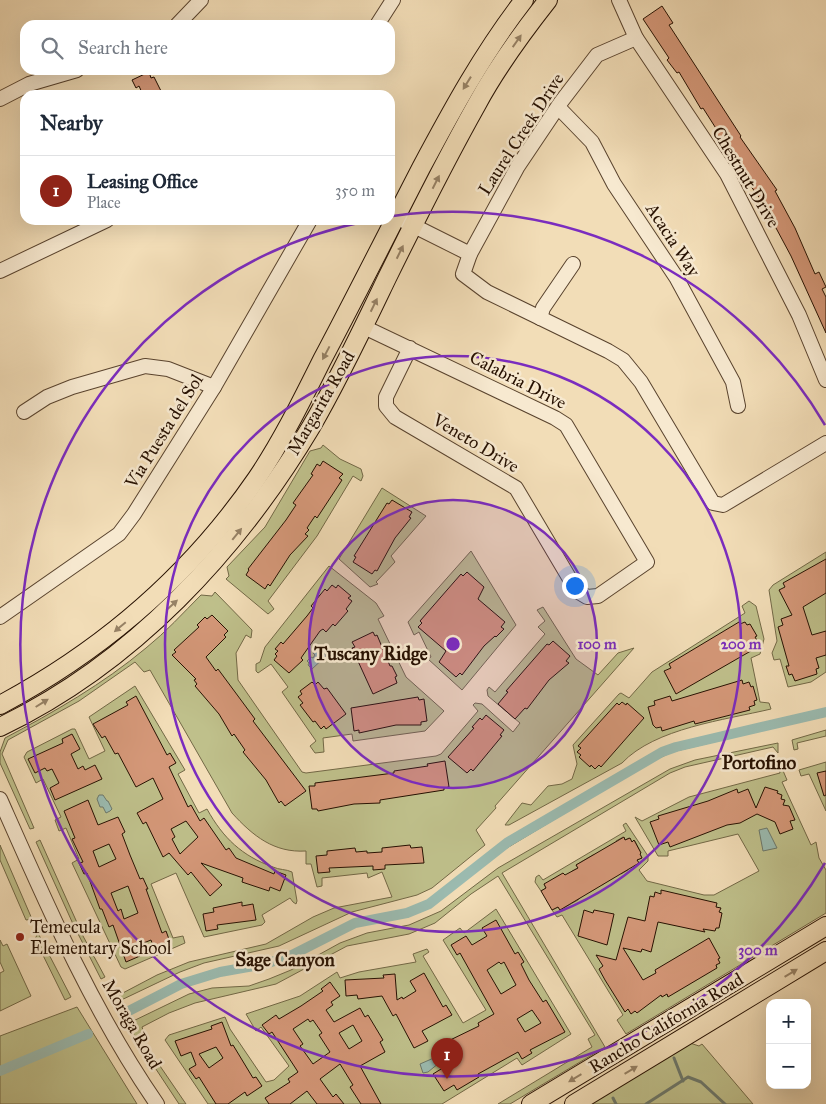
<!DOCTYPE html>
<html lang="en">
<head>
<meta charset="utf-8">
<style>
	:root { --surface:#fff; --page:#f6f6f7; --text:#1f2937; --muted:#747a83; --line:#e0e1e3; --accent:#8f2418 }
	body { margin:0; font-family:"IM FELL Great Primer",serif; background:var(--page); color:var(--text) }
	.controls { position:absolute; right:15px; bottom:15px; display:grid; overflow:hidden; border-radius:10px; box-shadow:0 5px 20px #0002 }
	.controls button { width:45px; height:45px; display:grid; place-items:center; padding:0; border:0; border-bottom:1px solid var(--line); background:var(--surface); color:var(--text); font:25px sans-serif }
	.you { position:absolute; left:574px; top:585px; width:18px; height:18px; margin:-12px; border:4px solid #fff; border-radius:50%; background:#1a73e8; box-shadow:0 0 0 8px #1a73e833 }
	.badge { display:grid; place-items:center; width:32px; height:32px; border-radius:50%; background:var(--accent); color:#fff; font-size:16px; font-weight:700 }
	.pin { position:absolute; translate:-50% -41px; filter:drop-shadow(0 1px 2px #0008) }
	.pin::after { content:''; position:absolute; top:26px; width:18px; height:15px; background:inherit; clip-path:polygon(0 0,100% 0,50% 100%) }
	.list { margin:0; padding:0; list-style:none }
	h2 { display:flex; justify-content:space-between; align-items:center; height:65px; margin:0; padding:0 20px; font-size:21px }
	h2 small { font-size:16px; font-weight:400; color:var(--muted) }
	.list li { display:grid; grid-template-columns:32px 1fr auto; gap:15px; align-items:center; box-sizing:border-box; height:70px; padding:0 20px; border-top:1px solid var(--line) }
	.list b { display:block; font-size:19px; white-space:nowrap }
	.list p { margin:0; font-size:16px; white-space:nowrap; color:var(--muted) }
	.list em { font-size:16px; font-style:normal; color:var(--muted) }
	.icon { flex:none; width:28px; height:28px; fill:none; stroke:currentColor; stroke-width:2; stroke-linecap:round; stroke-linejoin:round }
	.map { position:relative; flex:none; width:826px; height:1104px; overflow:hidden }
	.search { position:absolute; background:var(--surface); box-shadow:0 5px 20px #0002; left:20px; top:20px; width:375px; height:55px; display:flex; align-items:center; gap:12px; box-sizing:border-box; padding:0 18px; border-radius:15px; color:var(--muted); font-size:19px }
	.panel { position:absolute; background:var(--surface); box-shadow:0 5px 20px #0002; left:20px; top:90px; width:375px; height:135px; border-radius:15px }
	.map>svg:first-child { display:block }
</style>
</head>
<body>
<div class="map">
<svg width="826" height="1104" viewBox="0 0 826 1104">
	<rect width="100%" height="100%" fill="#f2ddb7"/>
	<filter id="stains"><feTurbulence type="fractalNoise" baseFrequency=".004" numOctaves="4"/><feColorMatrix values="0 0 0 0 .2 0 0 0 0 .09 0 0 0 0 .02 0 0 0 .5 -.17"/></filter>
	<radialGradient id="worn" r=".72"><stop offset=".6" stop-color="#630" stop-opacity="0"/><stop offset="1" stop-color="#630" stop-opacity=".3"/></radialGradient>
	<g fill="#bfc08b" stroke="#726846">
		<polygon points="323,445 340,459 361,469 363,476 361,481 353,476 317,536 268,601 274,609 268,614 226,579 229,576 227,567 265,527 310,451 321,448"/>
		<polygon points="382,488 426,516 391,556 395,562 376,582 378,584 370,587 339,559"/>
		<polygon points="471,551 516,625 462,690 428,659 431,657 419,632 414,635 408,622"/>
		<polygon points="826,552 826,672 811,682 788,687 780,659 774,660 772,653 777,641 769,590 773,585"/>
		<polygon points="329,566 376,603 384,616 378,619 406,677 444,711 425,731 353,741 352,734 323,738 324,752 315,753 310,746 316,741 282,692 288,687 271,664 258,673 256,671 256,664 260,662 265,647"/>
		<path d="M 215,592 L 252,630 L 251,638 L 246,635 L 236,653 L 238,680 L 302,772 L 306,773 L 436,756 L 441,754 L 478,711 L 473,705 L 475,703 L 482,704 L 513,732 L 520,723 L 488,696 L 487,690 L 489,687 L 495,692 L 545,634 L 538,627 L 545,621 L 537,610 L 543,607 L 576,659 L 598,675 L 618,653 L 634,648 L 495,806 L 496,808 L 476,830 L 485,845 L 432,888 L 417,895 L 352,912 L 279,946 L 204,963 L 180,972 L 115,1003 L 107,989 L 112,987 L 119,995 L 157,975 L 189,962 L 266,944 L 313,917 L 334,908 L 392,897 L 382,872 L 368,878 L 367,873 L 322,878 L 322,886 L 317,887 L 311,864 L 306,864 L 306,851 C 274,853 253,836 232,813 L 150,670 L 144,672 L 135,662 L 79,701 L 8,740 L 2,754 L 34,828 L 30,829 L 0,763 L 0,752 L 5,738 C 54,712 103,684 146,648 C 166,632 183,613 201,595 L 212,596 Z"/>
		<path d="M 749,601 L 756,606 L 764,639 L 760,654 L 751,658 L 760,702 L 769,703 L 771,709 C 725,720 655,728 622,763 L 509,825 L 505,825 L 522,803 L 531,805 L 548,786 L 562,784 L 572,779 L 577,764 L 573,745 L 619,694 L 621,693 L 629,698 L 652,672 L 745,613 L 742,606 Z"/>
		<path d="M 135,686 L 185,770 L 178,774 L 199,813 L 207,809 C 223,838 242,856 273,867 C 279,870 286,869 292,872 L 297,901 L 296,904 L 293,902 L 290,898 L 262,915 L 265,922 L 262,925 L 204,937 L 176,873 L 151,884 L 173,938 L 183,936 L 185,943 L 125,969 L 121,967 L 72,863 L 79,859 L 66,828 L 59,831 L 55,820 L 61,817 L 43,779 L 36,783 L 24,757 L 27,752 L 72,729 L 75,729 L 89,759 L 105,751 L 89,717 Z"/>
		<polygon points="826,709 826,715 672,752 643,766 492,857 489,853 646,758 687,741"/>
		<polygon points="826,730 826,736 797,743 798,749 794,750 792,740"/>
		<polygon points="778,743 778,753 773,747 685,767 670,773 502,873 605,1047 510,1104 498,1104 592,1047 588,1039 595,1035 498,876 471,894 435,923 409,934 347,946 276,984 195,1003 169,1013 142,1027 144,1033 136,1038 127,1024 189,994 212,988 249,986 269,979 291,970 340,943 367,933 409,925 441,911 498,868 670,769 695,760"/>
		<polygon points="826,762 826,811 809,774 801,776 799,770"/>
		<polygon points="781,766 787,780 782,782 811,845 816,842 819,858 826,870 826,913 626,1034 617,1020 623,1015 562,915 557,917 552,910 558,907 560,910 578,900 588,889 590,892 598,887 598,880 602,885 619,871 621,874 628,870 625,864 639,863 637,860 642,858 640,854 641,853 635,841 632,842 629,838 625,840 623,837 616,841 620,848 593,855 576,865 578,868 572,871 574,876 544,884 546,888 541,891 535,882 536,877 539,875 543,880 626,831 623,825 626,823 648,856 648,861 639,870 647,881 704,895 714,895 759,871 738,834 668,851 668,856 658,856 635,817 642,821 689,797 780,773 779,768"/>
		<polygon points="40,840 83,936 105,977 101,979 73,924 36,842"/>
		<polygon points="0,845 32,919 26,920 0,860"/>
		<polygon points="496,909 571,1034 522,1065 517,1058 442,1104 208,1104 165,1040 169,1035 225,1017 230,1029 266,1082 274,1080 289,1066 261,1027 256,1031 246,1014 300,996 337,972 340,978 359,972 416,962 413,954 427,949 429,952 423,956 463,1023 486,1010 443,940 460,928 464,933"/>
		<polygon points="38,933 42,941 71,997 65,1000 35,939"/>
		<polygon points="0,940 3,946 7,944 31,996 0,1011 0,973 4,971 0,962"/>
		<polygon points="77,1007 137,1104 0,1104 0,1036"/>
		<polygon points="690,1043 699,1046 702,1044 753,1104 587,1104"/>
		<polygon points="145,1046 147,1047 186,1104 179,1104 142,1048"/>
	</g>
	<g fill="#9bbbb0" stroke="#6c776a">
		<polygon points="320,648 326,656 312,669 308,665 309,663 307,661 311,657 313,658 315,655 313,653"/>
		<polygon points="99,795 103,795 107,801 108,801 112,809 110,811 106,813 103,807 100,807 97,799"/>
		<polygon points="767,828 777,848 763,851 759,830"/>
		<polygon points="436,1057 439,1063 428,1072 423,1073 420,1064"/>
	</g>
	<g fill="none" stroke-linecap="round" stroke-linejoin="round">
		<g stroke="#6c776a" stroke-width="3">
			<polyline points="674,1058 683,1081"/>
			<polyline points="613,1098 616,1104"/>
			<polyline points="646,1104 688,1077 701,1082 725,1104"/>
		</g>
		<g stroke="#9bbbb0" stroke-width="10">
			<polyline points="123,1014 181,984 220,972 265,964 290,956 355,923 407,913 429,904 508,842 662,752 676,747 826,712"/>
			<polyline points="0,1071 88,1034"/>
		</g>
	</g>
	<g fill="#d59879" stroke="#261001" fill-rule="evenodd">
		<polygon points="662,6 673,23 669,25 741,136 740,137 777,190 775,191 795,228 815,274 819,272 826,287 822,289 826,297 826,333 791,256 761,200 739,170 742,168 715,132 717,130 703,108 701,109 679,72 677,73 667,60 669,58 643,19"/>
		<polygon points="149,72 151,78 154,77 162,93 143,95 139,86 136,88 132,80"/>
		<polygon points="323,461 343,474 339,478 342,480 317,518 315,516 307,528 309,530 305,534 308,536 290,555 270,586 268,584 265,589 246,575 249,570 248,569 286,520 296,505 293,503 313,475 311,474 317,464 320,466"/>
		<polygon points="392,500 412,512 409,517 411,518 395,538 377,571 375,570 372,574 353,562 356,557 354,556 387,503 389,504"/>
		<polygon points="826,559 826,593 803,607 812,635 826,631 826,655 816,658 819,668 816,669 817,674 795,681 792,674 789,675 786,666 789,666 778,627 783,625 781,619 792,615 779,590 785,587 783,583"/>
		<polygon points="467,572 484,587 478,599 505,622 501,627 504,629 496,637 495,636 484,646 462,675 460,673 456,677 439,662 446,651 418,627 422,623 420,621 461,574 463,576"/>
		<polygon points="332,585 336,588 338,585 351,596 348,598 352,601 346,609 348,611 335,626 333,624 326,632 323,629 320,631 301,658 303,660 289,673 274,660 277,656 275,654 278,651 275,649 281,642 283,644 307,616 313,608 311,606 325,589 327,591"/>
		<polygon points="212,615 228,631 224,635 226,637 206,657 216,671 218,669 255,719 253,721 306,791 285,806 281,801 279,803 266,780 243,752 245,750 234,734 232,736 219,714 195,686 197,684 194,680 196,679 172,655 176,652 174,650 199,627 197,625 205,617 207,619"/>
		<polygon points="739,622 740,624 745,622 747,625 750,624 757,636 755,637 758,642 753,644 756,648 676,694 664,671 671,668 669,664"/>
		<polygon points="373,632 375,636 377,635 390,666 392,666 397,676 395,677 397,683 373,694 352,648 355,647 352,642"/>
		<polygon points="553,641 570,656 566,661 569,663 549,680 527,709 525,708 515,719 498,704 508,692 506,691 547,644 549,645"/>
		<polygon points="742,680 743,684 749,682 751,687 753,686 757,700 754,701 755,705 749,707 750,710 695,724 694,721 662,731 661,727 656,728 653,725 648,707 655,705 654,701 670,696 672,701"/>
		<polygon points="312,682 315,685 318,682 324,689 327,688 346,714 326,729 324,726 321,729 315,721 313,722 300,705 303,703 298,697 302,694 300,691"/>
		<path d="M 136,696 L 167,755 L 170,753 L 176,763 L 169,767 L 188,807 L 191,805 L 200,821 L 204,818 L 226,850 L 229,848 L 236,858 L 274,874 L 275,871 L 286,875 L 280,891 L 270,887 L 269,891 L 242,882 L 243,878 L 201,863 L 222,885 L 210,896 L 191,872 L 188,875 L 169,853 L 163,857 L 146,822 L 143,824 L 137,813 L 163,799 L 153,778 L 136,787 L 118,753 L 115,754 L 105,736 L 102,738 L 93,724 L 128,705 L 126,702 ZM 186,821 L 198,837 L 180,854 L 172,839 L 175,837 L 171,829 Z"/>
		<polygon points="418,697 419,700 424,699 427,721 421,722 421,725 396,725 359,733 359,730 354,731 351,708"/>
		<polygon points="622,702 626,705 627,703 644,718 601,767 599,765 595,769 591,765 590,767 579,757 581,755 577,752 581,748 578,746 617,703 619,705"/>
		<polygon points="486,715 504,730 500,735 502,736 473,771 471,769 467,773 448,757 474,728 472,727 480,718 482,720"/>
		<polygon points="72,734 80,749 71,754 78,769 83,766 85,770 95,765 102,779 55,800 50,788 59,783 52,769 47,771 45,768 35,773 28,759 63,743 62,739"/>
		<polygon points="445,761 449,787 444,788 444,790 380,800 380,803 354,804 318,811 317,809 312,809 309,786 315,786 315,783 394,773 394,771 428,766 427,764"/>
		<polygon points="826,771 826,795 824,796 817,773"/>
		<polygon points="765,787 778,791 777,793 782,795 781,799 785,800 783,805 789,806 795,820 790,821 793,829 780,834 775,822 757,814 740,823 727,825 670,847 668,842 659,845 650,822 659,819 658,816 708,801 737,789 738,793 748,789 756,808"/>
		<path d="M 88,800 L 98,825 L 118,817 L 125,832 L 122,834 L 130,855 L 140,879 L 143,878 L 148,889 L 146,889 L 162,933 L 166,931 L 170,942 L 154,949 L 151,940 L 136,946 L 140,956 L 126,962 L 113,925 L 109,927 L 102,909 L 100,909 L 87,873 L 84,874 L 79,863 L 83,862 L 72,839 L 75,838 L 64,811 ZM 109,844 L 116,859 L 99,867 L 93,851 ZM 128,886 L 138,913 L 124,919 L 121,909 L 118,911 L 111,893 Z"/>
		<polygon points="624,837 625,840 630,838 632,842 634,840 641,853 640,854 642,858 637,860 639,863 560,910 558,907 552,910 541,891 546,888 544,884 563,873 565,875 578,868 576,865"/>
		<polygon points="410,845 411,848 422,847 424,863 385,865 385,869 373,870 373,866 329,868 330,872 318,873 316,856 327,855 327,851 355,848 356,852 367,851 367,853 382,852 382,848"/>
		<polygon points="661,890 717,903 716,907 721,908 719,912 722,913 719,928 716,928 715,931 703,929 705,932 658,922 651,952 642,949 641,952 623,948 643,980 656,973 655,970 709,938 720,958 718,959 720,963 716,965 717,968 668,997 667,994 662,997 661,995 637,1013 635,1011 631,1014 628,1009 625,1012 605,980 599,969 603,966 596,955 616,960 628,917 645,921 650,896 654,897 655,892 661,894"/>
		<polygon points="242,902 242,906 253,904 256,920 217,925 218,929 206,931 203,914 214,912 213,908"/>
		<polygon points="584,910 593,913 594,910 614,914 607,945 578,936"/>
		<path d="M 496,920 L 515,954 L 518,952 L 524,962 L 521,964 L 529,980 L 543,1002 L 546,1000 L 565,1032 L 530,1050 L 532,1053 L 522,1059 L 518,1052 L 478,1074 L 479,1077 L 457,1090 L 454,1085 L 444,1091 L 433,1074 L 454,1061 L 444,1043 L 479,1026 L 478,1023 L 494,1014 L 460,953 L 457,955 L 451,945 L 466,936 L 472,945 L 487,936 L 482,928 ZM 499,962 L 501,964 L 504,962 L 516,985 L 501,994 L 487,970 ZM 532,1010 L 541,1023 L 525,1032 L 517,1019 Z"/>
		<polygon points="424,973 443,1007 446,1005 452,1015 422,1031 428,1041 414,1048 396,1014 393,1016 382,996 358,999 357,995 346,996 345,980 384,978 383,975 395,974 397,1000 402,997 403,999 416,991 410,981"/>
		<path d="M 330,982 L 340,996 L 331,1002 L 333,1005 L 326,1010 L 334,1022 L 360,1008 L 365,1017 L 368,1015 L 383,1040 L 380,1042 L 385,1052 L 360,1066 L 381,1104 L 361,1104 L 350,1087 L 353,1085 L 340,1064 L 320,1079 L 333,1097 L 336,1094 L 344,1104 L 317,1104 L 307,1091 L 290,1104 L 269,1104 L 265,1098 L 290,1082 L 288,1079 L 298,1072 L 272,1032 L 269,1034 L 262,1025 L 276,1015 L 279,1019 L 301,1006 L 323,991 L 321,989 ZM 308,1019 L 310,1022 L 313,1020 L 322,1033 L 319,1035 L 330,1052 L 313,1064 L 300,1046 L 303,1044 L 293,1029 ZM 353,1025 L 362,1041 L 349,1049 L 339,1033 Z"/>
		<path d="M 222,1022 L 231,1046 L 233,1045 L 253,1078 L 256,1077 L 262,1086 L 247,1096 L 245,1092 L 228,1104 L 216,1104 L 199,1077 L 196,1079 L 189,1069 L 196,1065 L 191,1052 L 181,1056 L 175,1041 L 212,1029 L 211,1026 ZM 216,1047 L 223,1058 L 209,1068 L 199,1054 Z"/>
	</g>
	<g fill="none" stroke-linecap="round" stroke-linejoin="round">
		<g stroke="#59432e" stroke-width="16">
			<g id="minor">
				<polyline points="619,0 636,38 727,174 799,315 826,380"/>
				<polyline points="177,25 201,0"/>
				<polyline points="377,25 393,0"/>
				<polyline points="636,38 597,55 561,102 518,166 470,254 463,274 487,292 608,351 623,360 641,382 713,503 723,505 826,443"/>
				<polyline points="0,99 29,84 77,70"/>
				<polyline points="558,107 592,142 614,184 676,277 733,382 738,406"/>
				<polyline points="404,221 470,254"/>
				<polyline points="0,271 107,220"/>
				<polyline points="540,318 543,308 573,264"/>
				<polyline points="364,327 555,418 566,425 647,562 598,596 587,597 577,591 516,488 395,417 386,406 386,397 410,348"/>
				<polyline points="24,412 47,397 72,387 145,366 168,369 214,387"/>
				<polyline points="0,617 119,534 134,514 214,387 310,220"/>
				<path d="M 0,799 C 46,903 92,1010 157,1104"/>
			</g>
		</g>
		<g stroke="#261001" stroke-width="20">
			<g id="major">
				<path d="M 0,705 C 103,650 191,574 257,478 C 282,441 302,400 322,360 C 356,296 388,232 421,168 C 452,110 483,53 524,0"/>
				<path d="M 0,727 C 133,663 236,552 311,427 C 339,379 363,328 387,278 C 416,219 445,161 477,104 C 497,67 522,33 548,0"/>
				<polyline points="531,1104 826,926"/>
				<polyline points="574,1104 826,951"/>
			</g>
		</g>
		<use href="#minor" stroke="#f7e9d0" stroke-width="14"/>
		<use href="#major" stroke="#f2ddb7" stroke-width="18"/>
	</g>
	<defs><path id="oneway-solid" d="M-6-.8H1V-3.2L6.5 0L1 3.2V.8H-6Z" transform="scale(1.25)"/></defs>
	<g fill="#968165">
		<use href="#oneway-solid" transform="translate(517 41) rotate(-55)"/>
		<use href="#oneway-solid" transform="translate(467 83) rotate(122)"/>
		<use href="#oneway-solid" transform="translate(436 182) rotate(-63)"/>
		<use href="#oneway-solid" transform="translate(400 252) rotate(-64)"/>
		<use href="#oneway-solid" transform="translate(374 305) rotate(-64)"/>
		<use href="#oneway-solid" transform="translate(326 353) rotate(118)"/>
		<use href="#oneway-solid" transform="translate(237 534) rotate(-51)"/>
		<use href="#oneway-solid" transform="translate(172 605) rotate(-42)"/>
		<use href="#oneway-solid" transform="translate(120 627) rotate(140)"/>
		<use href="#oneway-solid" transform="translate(42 703) rotate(-32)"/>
		<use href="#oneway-solid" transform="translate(791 973) rotate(-31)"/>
		<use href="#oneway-solid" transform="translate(631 1070) rotate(-31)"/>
		<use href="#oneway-solid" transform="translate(575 1078) rotate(149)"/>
	</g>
	<circle cx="453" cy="644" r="144" fill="#7b2cbf" fill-opacity=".12"/>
	<g fill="none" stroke="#7b2cbf" stroke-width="2.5">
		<circle cx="453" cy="644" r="144"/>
		<circle cx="453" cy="644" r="288"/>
		<path d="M825 863A432 432 0 1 1 367 221M393 216A432 432 0 0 1 825 425"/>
	</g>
	<circle fill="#8f2418" stroke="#f7e9d0" stroke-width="2" cx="20" cy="937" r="5"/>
	<g text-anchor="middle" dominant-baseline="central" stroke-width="5" stroke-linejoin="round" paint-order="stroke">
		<g font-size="18" fill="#261001" stroke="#f7e9d0">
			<text transform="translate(521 134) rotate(-57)">Laurel Creek Drive</text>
			<text transform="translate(746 177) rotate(59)">Chestnut Drive</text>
			<text transform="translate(673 240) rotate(57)">Acacia Way</text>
			<text transform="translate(518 380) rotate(27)">Calabria Drive</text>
			<text transform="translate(321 403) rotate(-60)">Margarita Road</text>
			<text transform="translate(164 431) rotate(-58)">Via Puesta del Sol</text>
			<text transform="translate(476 443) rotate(31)">Veneto Drive</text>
			<text transform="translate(666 1023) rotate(-31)">Rancho California Road</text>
			<text transform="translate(132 1024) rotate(60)">Moraga Road</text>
		</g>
		<g font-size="18" fill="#261001" stroke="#f7e9d0" text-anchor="start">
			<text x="30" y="927">Temecula<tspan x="30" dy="21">Elementary School</tspan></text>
		</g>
		<g font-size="19" font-weight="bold" fill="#261001" stroke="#f7e9d0">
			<text x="371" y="653">Tuscany Ridge</text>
			<text x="759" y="762">Portofino</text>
			<text x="285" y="959">Sage Canyon</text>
		</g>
	</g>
	<circle cx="453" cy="644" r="8" fill="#7b2cbf" stroke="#f7e9d0" stroke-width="2.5"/>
	<g font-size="15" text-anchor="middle" font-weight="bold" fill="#7b2cbf" stroke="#f7e9d0" stroke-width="5" stroke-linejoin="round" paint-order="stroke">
		<text x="597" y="649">100 m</text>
		<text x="741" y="649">200 m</text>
		<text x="758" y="955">300 m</text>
	</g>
	<rect width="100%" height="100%" filter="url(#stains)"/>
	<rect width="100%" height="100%" fill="url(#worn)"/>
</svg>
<div class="controls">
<button>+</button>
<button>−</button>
</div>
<div class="you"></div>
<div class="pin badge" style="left:447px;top:1079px">1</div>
<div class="search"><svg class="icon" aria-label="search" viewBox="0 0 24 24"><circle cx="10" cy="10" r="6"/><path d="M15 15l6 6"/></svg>Search here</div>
<section class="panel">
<h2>Nearby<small></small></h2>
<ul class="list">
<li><span class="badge">1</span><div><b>Leasing Office</b><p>Place</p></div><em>350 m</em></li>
</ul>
</section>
</div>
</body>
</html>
